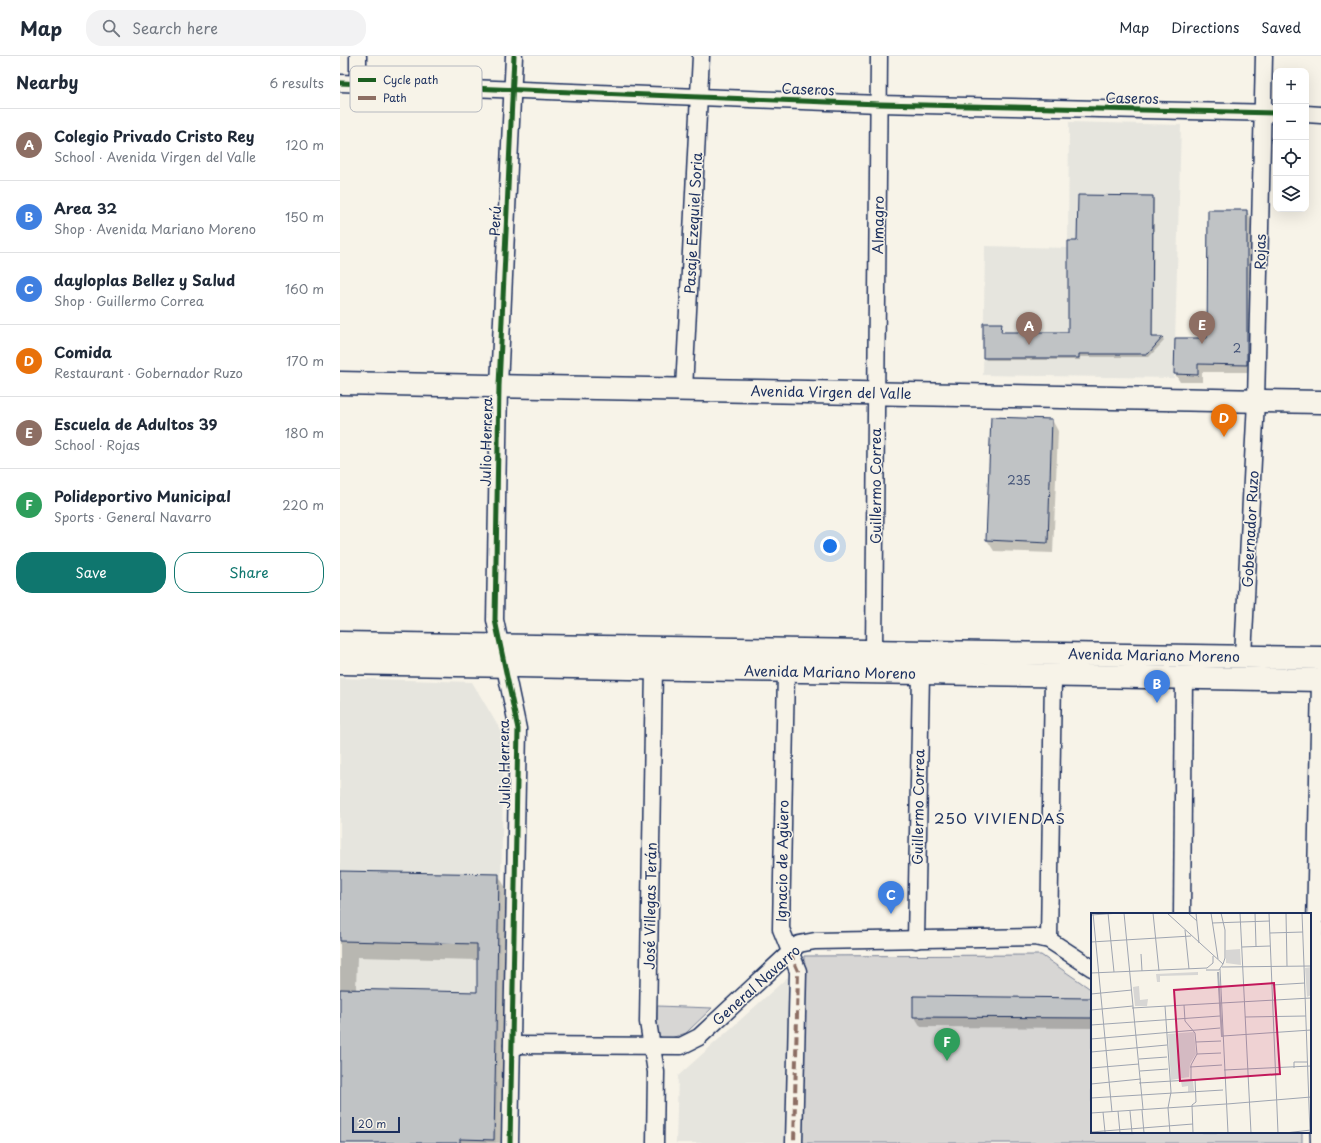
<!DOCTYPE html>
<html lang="en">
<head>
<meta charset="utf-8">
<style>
	:root { --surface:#fff; --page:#f2f2f3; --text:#1f2937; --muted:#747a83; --line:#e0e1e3; --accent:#0f766e }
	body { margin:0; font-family:"Playpen Sans",sans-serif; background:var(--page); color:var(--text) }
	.controls { position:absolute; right:12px; top:12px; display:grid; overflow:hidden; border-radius:8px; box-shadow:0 4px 16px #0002 }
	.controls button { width:36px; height:36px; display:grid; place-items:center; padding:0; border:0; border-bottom:1px solid var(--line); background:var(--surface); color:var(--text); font:20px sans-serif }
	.scale { position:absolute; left:12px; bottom:10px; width:48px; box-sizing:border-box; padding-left:4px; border:2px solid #1b2f5e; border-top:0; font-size:11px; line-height:14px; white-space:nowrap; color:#1b2f5e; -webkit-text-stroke:3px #f7f3e8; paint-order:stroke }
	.you { position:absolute; left:490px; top:490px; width:14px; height:14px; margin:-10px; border:3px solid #fff; border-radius:50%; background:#1a73e8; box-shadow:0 0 0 6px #1a73e833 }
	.badge { display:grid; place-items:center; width:26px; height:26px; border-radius:50%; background:var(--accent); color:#fff; font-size:13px; font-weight:700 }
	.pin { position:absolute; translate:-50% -33px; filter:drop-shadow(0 1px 2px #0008) }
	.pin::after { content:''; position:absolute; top:21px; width:14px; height:12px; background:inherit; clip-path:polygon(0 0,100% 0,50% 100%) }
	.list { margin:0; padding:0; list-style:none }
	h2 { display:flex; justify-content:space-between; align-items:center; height:52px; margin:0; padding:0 16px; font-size:17px }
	h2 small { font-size:13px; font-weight:400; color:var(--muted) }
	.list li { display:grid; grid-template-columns:26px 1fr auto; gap:12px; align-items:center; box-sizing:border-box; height:72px; padding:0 16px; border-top:1px solid var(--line) }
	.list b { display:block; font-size:15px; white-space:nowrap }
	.list p { margin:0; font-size:13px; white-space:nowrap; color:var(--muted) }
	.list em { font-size:13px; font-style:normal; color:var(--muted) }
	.actions { display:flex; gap:8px; padding:12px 16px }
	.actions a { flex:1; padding:9px 0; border:1px solid var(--accent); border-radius:16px; text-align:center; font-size:14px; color:var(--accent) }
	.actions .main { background:var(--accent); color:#fff }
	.icon { flex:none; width:22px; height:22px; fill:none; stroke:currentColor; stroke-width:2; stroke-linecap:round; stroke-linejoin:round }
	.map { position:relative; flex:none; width:981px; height:1087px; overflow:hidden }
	header { display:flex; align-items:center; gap:24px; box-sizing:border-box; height:56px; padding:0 20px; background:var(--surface); border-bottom:1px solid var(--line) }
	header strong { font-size:19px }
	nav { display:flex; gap:22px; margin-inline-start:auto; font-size:14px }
	.search { width:280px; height:36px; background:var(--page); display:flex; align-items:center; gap:10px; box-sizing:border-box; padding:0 14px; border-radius:16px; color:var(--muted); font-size:15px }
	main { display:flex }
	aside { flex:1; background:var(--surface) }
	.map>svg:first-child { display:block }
</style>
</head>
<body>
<header>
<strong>Map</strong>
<div class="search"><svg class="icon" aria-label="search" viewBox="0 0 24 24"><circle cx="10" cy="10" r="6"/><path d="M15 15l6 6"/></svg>Search here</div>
<nav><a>Map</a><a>Directions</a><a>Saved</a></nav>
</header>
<main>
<aside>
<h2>Nearby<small>6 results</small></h2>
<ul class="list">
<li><span class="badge" style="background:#8d6e63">A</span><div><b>Colegio Privado Cristo Rey</b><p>School · Avenida Virgen del Valle</p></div><em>120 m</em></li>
<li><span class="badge" style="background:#3f7fe0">B</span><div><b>Area 32</b><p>Shop · Avenida Mariano Moreno</p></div><em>150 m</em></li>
<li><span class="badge" style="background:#3f7fe0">C</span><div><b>dayloplas Bellez y Salud</b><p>Shop · Guillermo Correa</p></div><em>160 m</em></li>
<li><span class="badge" style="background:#e8710a">D</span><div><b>Comida</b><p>Restaurant · Gobernador Ruzo</p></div><em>170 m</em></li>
<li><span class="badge" style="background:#8d6e63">E</span><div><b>Escuela de Adultos 39</b><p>School · Rojas</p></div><em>180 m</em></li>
<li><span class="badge" style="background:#2e9e5b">F</span><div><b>Polideportivo Municipal</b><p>Sports · General Navarro</p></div><em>220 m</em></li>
</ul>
<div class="actions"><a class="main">Save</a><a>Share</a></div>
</aside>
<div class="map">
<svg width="981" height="1087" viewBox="0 0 981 1087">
	<rect width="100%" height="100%" fill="#f7f3e8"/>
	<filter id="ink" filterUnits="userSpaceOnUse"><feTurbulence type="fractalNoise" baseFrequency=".025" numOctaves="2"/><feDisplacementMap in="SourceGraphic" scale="8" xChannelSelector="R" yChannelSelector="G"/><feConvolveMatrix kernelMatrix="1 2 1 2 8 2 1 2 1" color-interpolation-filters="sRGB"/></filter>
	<g filter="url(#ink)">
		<g fill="#e6e5de">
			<polygon points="729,66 841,69 834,322 643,319 645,190 728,192"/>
			<polygon points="0,622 132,626 164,680 156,1087 0,1087"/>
			<polygon points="449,920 446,1087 336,1087 338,1020"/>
		</g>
		<g fill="#d7d6d4" stroke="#798299">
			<polygon points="701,899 752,934 752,1076 962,1076 962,1087 460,1087 464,900"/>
			<polygon points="317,950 372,952 346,977 325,984 317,978"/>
		</g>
		<g fill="#0003" fill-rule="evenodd">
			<polygon points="812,141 814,144 813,282 823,282 824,285 809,301 740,301 740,304 646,304 644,301 661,268 662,277 729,277 738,186"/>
			<polygon points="907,155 911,163 911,316 862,316 862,326 840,326 835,318 836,283 868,283"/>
			<polygon points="712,364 718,375 713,497 654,495 647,484"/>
			<path d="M 0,816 L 158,819 L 168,835 L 163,1087 L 0,1087 ZM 17,901 L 138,904 L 137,937 L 16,934 Z"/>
			<polygon points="752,943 752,972 581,971 574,960"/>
		</g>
		<g fill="#c0c3c5" stroke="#1b2f5e">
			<polygon points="738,139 813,140 812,281 823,281 808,298 739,298 739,302 643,302 643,267 662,267 661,276 728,276 728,185 737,185"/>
			<polygon points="868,154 907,154 907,309 858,308 858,319 834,318 835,282 867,282"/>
			<polygon points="651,361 712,363 708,487 646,484"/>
			<polygon points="0,815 159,818 154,1084 120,1083 120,1087 0,1087 0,933 137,936 137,888 0,885"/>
			<polygon points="573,940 752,942 752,962 573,961"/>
		</g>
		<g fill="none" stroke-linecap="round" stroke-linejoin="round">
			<g stroke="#1b2f5e" stroke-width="19">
				<g id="street">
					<polyline points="0,27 539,48 936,57"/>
					<polyline points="18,28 18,0"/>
					<polyline points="966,58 981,59"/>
					<polyline points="344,333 361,0"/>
					<polyline points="534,596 539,0"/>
					<polyline points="903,600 916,345 924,0"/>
					<polyline points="314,613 308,966 316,1016 315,1087"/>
					<polyline points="446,616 441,873 458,915 454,1087"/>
					<polyline points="842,858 844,622"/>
					<polyline points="576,884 581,618"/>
					<polyline points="709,884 713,621"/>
					<polyline points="172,989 341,990 359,981 459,888 475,885 694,881 709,884 752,912"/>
					<polyline points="170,1087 178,673 155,564 159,330 174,0"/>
					<polyline points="979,1087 974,923 980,624"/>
				</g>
			</g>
			<g stroke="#1b2f5e" stroke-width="25">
				<g id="secondary">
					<polyline points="0,587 981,602"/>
					<polyline points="0,607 981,624"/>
				</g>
			</g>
			<g stroke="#1b2f5e" stroke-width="25">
				<polyline id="primary" points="0,327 981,346"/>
			</g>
			<use href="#street" stroke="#f7f3e8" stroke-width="16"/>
			<use href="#secondary" stroke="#f7f3e8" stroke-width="22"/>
			<use href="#primary" stroke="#f7f3e8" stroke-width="22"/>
			<polyline stroke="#8d6e63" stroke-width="4" stroke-dasharray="8 4" stroke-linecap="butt" points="450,897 458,915 454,1087"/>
			<g stroke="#f7f3e8" stroke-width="8">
				<g id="cycleway">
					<polyline points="0,27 539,48 936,57"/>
					<polyline points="170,1087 178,673 155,564 159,330 174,0"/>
				</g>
			</g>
			<use href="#cycleway" stroke="#1b5e20" stroke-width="5"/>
		</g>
	</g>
	<g text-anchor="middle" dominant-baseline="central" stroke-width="3" stroke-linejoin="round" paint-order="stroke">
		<g font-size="12" fill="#445478">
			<text x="897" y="292">2</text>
			<text x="679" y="424">235</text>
		</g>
		<g font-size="14" fill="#1b2f5e" stroke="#f7f3e8">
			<text transform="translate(468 33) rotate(2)">Caseros</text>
			<text transform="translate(792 42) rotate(1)">Caseros</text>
			<text transform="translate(155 165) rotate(-87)">Perú</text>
			<text transform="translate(353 167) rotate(-87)">Pasaje Ezequiel Soria</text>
			<text transform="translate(538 169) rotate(-89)">Almagro</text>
			<text transform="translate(920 196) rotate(-89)">Rojas</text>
			<text transform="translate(491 336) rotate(1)">Avenida Virgen del Valle</text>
			<text transform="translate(146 386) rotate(-89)">Julio Herrera</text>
			<text transform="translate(535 430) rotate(-90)">Guillermo Correa</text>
			<text transform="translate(910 473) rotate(-87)">Gobernador Ruzo</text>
			<text transform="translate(814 599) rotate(1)">Avenida Mariano Moreno</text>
			<text transform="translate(490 616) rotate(1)">Avenida Mariano Moreno</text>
			<text transform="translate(164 708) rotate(-91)">Julio Herrera</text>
			<text transform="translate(578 751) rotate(-89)">Guillermo Correa</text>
			<text transform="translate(442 805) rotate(-89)">Ignacio de Agüero</text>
			<text transform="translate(310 850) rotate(-89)">José Villegas Terán</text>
			<text transform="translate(416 929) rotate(-42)">General Navarro</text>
		</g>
		<g font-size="15" letter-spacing="1" fill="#1b2f5e" stroke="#f7f3e8">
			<text x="660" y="761">250 VIVIENDAS</text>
		</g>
	</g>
	<g transform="translate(751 857)">
		<rect width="220" height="220" fill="#f7f3e8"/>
		<path d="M 107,59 L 107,62 L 69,63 L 69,69 L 66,69 L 65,61 ZM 48,73 L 49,87 L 57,86 L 56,93 L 44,93 L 42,74 ZM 103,119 L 105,141 L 99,151 L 98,164 L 80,167 L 77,121 Z" fill="#d7d6d4"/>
		<path d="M 149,36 L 150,52 L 135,50 L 135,37 ZM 220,54 L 220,82 L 216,84 L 214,55 ZM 102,167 L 103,178 L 97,179 L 97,173 L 91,174 L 90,168 Z" fill="#d7d6d4"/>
		<path fill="none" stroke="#acb0b9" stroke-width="2" d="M 127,59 L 131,124"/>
		<path fill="none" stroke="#9fa5b1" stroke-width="1" d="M 2,0 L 21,199M 17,0 L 23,59M 33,0 L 52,196M 62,0 L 68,58M 76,0 L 132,51 L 128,57 L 115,57M 97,0 L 106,8M 105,0 L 108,30M 120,0 L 127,46M 130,0 L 134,17 L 134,45 L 132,51M 149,0 L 160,220M 164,0 L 165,33M 178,0 L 187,220M 195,0 L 196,53M 211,0 L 213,53M 0,2 L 29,0M 121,10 L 179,8M 94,17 L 98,56M 179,20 L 212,19M 0,29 L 100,23M 151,34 L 179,33M 50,41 L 51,58M 213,53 L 219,220M 131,54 L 220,53M 129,56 L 137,220M 0,60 L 116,55 L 122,50 L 122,43M 181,72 L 214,70M 0,81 L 41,77M 93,92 L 94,108 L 104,120 L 106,141 L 100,152 L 100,166M 74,93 L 80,179 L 77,195 L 79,220M 41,95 L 220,85M 0,97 L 42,93M 154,104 L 215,103M 0,112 L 129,103M 132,123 L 220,117M 0,126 L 129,115M 105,129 L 130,128M 0,139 L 76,132M 106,141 L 130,140M 48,146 L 76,144M 99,154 L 131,152M 0,155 L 48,151M 203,155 L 203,149 L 217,149M 133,157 L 220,153M 49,158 L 77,156M 104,166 L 105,189M 48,170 L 132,165M 0,171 L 50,166M 0,185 L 132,177M 136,191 L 220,184M 51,197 L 53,220M 27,198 L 29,220M 39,198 L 41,220M 12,199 L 14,219M 0,200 L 135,191M 0,219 L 102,211M 102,220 L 101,192 L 105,189M 194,220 L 220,217"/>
		<path fill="#c2185b" fill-opacity="0.15" stroke="#c2185b" stroke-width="2" d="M 183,70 L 189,161 L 89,168 L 83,77 Z"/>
		<rect width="220" height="220" fill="none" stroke="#1b2f5e" stroke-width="2"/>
	</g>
	<rect x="10" y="10" width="132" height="46" rx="6" fill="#f7f3e8" stroke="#b5b8bf" stroke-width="1"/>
	<rect x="18" y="22" width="18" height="4" fill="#1b5e20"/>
	<rect x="18" y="40" width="18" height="4" fill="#8d6e63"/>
	<g font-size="11" fill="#1b2f5e">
		<text x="43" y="28">Cycle path</text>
		<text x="43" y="46">Path</text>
	</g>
</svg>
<div class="controls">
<button>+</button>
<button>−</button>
<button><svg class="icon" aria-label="locate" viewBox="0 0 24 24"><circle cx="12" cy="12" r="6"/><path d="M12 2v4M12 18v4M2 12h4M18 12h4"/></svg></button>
<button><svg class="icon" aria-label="layers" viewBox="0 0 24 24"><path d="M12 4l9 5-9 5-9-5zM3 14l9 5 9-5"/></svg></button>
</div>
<div class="scale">20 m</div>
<div class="you"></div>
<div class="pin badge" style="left:689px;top:289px;background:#8d6e63">A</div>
<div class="pin badge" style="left:817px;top:647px;background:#3f7fe0">B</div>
<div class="pin badge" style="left:551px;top:858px;background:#3f7fe0">C</div>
<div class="pin badge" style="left:884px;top:381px;background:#e8710a">D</div>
<div class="pin badge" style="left:862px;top:288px;background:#8d6e63">E</div>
<div class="pin badge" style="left:607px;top:1005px;background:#2e9e5b">F</div>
</div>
</main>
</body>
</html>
